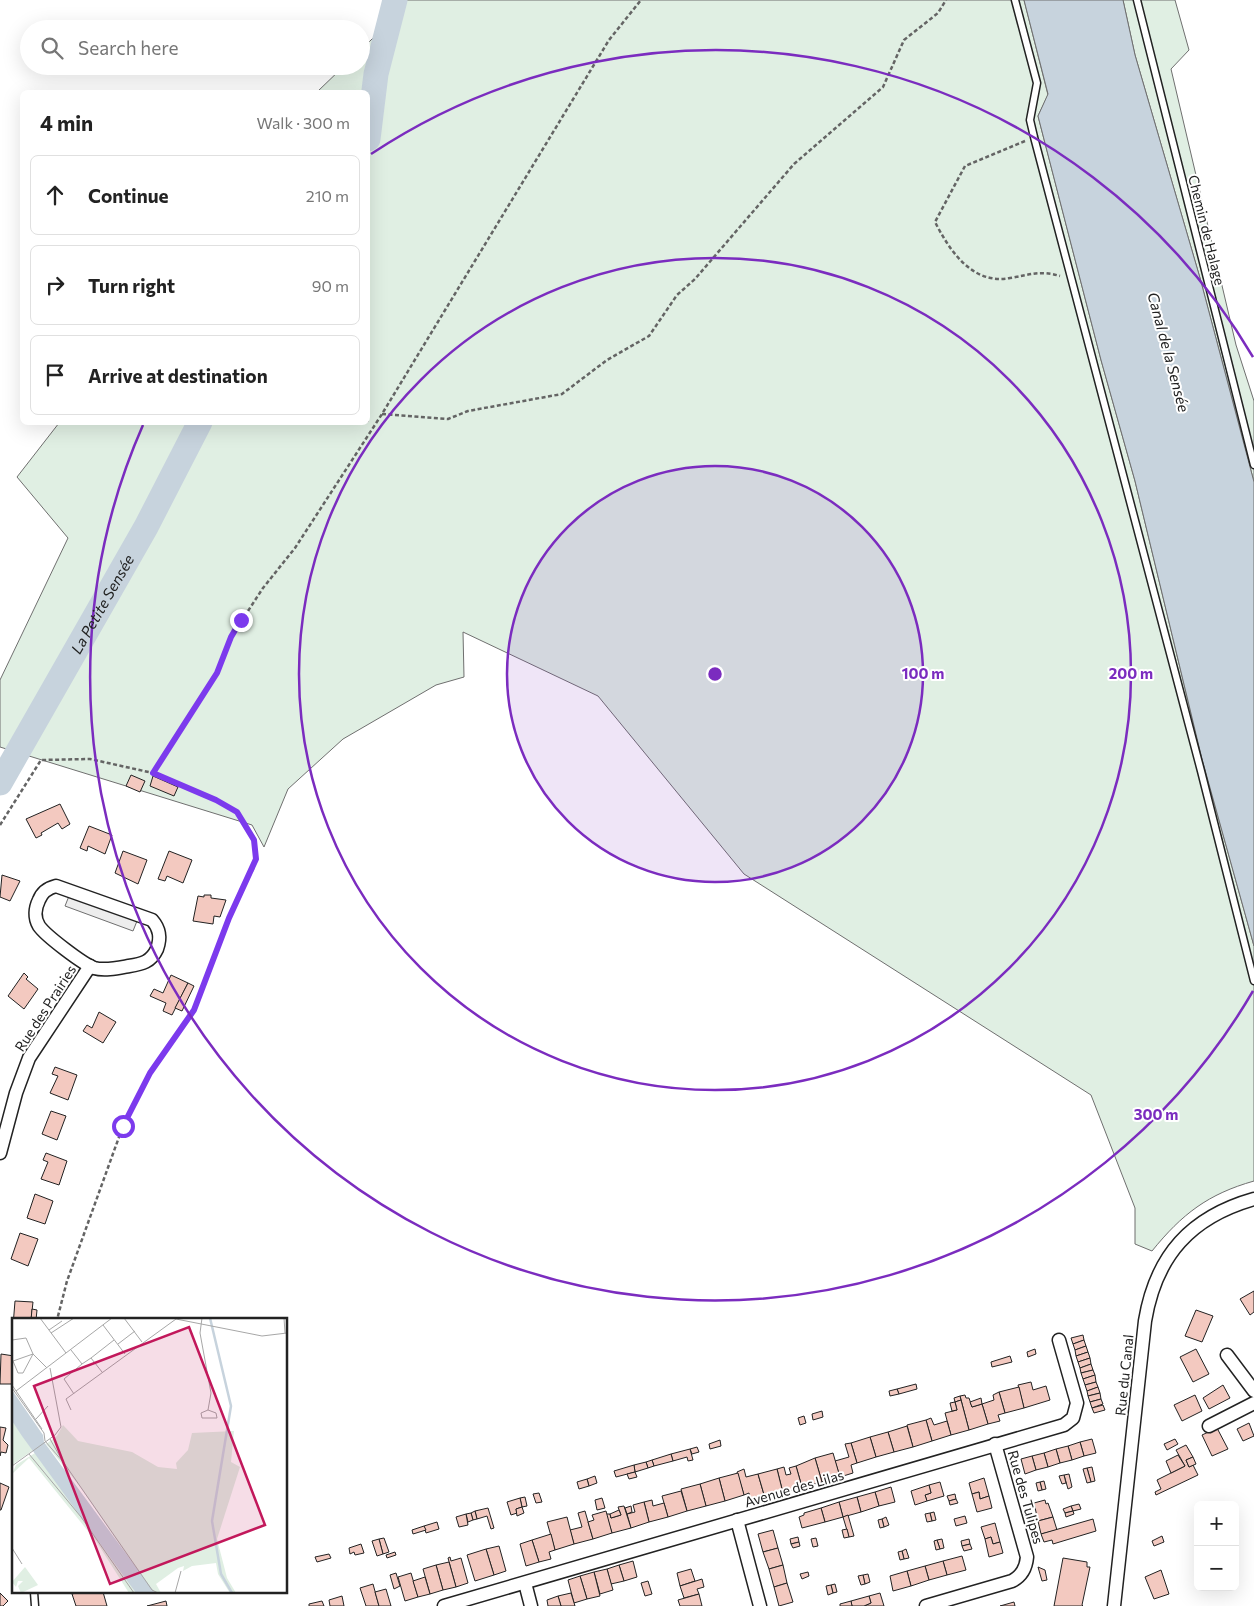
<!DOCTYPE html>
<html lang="en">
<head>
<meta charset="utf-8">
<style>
	:root { --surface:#fff; --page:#f2f2f2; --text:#222; --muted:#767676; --line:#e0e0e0 }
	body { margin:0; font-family:Commissioner,sans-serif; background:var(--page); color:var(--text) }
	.controls { position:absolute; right:15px; bottom:15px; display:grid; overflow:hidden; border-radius:8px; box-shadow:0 5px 20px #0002 }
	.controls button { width:45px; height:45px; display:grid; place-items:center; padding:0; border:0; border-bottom:1px solid var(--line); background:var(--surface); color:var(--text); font:25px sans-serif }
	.stop { position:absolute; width:15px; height:15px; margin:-11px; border:4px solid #7c3aed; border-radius:50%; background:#fff }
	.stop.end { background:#7c3aed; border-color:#fff; box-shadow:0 1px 5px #0008 }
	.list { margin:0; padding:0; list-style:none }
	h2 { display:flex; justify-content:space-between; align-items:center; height:65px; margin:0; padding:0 20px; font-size:21px }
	h2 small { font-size:16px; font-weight:400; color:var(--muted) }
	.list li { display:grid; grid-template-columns:32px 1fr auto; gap:15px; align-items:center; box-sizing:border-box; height:80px; margin:0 10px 10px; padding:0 10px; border:1px solid var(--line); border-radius:8px }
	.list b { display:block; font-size:19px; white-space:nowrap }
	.list em { font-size:16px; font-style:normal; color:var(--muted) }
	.icon { flex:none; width:28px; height:28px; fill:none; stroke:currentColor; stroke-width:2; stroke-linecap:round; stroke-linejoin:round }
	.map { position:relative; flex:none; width:1254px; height:1606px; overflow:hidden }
	.search { position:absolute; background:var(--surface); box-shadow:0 5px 20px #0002; left:20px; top:20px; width:350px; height:55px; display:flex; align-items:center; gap:12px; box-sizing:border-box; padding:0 18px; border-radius:28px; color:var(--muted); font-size:19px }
	.panel { position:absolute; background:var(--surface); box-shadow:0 5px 20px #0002; left:20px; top:90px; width:350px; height:335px; border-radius:8px }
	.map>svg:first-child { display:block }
</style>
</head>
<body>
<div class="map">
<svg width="1254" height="1606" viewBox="0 0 1254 1606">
	<rect width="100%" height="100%" fill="#fff"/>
	<g fill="#e0efe3" stroke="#6f6f6f">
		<path d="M 383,0 L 1024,0 L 1048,95 L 1038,116 L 1101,360 L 1135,481 L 1202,759 L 1254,946 L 1254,1181 C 1208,1194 1182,1214 1152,1251 L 1135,1244 L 1135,1208 L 1091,1095 L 744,874 L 598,696 L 463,632 L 464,677 L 436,685 L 343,739 L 288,789 L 264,847 L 252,825 L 0,747 L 0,680 L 68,538 L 17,477 L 59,423 L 368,422 L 368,92 L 317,92 L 344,66 L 361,66 L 361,50 L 379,32 Z"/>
		<polygon points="1123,0 1175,0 1189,50 1171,69 1236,345 1254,401 1254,482 1200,278 1135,55"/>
	</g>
	<polygon fill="#ededed" stroke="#6f6f6f" points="69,896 137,921 133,931 65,906"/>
	<polygon fill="#c7d3dd" stroke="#6f6f6f" points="1024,0 1123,0 1135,55 1200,278 1254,482 1254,946 1202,759 1135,481 1101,360 1038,116 1048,94"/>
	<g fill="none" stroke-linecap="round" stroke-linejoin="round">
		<g stroke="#c7d3dd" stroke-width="25">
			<polyline points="368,139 376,74 395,0"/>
			<path id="s1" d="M 0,783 L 146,527 L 200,422"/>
		</g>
	</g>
	<g fill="#f3c9c0" stroke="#222">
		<polygon points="131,775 145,781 140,792 126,786"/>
		<polygon points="153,776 178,787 174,796 150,786"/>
		<polygon points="60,804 70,824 62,829 58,823 41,833 42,835 36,838 26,819"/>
		<polygon points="89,826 112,835 105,854 88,846 87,851 80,848"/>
		<polygon points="123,851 147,860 138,884 115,873"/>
		<polygon points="169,851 192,860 183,883 167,876 165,881 158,879"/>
		<polygon points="2,875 20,881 10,901 0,897"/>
		<polygon points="204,895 211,895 211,898 226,900 220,917 214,916 213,924 193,921 198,896 204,897"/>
		<polygon points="24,973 28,977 26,979 38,989 24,1009 8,996"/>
		<polygon points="171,975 188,983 172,1015 163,1011 166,1003 150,996 154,989 163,993"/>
		<polygon points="188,983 194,986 182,1011 175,1008"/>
		<polygon points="99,1012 116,1022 103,1043 83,1031 87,1025 92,1028"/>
		<polygon points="55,1067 77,1075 68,1100 50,1093 58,1076 52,1074"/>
		<polygon points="51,1111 66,1116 57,1140 42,1134"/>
		<polygon points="46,1153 67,1161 59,1185 41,1179 48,1162 43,1160"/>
		<polygon points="35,1194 53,1201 45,1224 27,1218"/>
		<polygon points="20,1233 38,1239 28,1266 11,1259"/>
		<polygon points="1254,1291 1254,1312 1250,1315 1240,1299"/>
		<polygon points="15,1301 33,1302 31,1320 14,1320 14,1327 13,1326"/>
		<polygon points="32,1309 37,1310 36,1320 31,1320"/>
		<polygon points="1196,1310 1213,1316 1202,1342 1185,1336"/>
		<polygon points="1083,1335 1084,1340 1073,1344 1071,1338"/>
		<polygon points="1084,1340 1086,1346 1075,1350 1073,1344"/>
		<polygon points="1086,1346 1088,1352 1076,1356 1075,1350"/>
		<polygon points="1035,1349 1036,1354 1028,1357 1027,1352"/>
		<polygon points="1196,1349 1209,1374 1193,1382 1180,1357"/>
		<polygon points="1088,1352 1090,1358 1078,1362 1076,1356"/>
		<polygon points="1,1354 14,1356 14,1384 0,1384"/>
		<polygon points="1010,1356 1012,1362 992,1367 991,1362"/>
		<polygon points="1090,1358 1091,1364 1080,1368 1078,1362"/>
		<polygon points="1091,1364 1093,1370 1081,1373 1080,1368"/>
		<polygon points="1093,1370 1095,1375 1083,1379 1081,1373"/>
		<polygon points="1095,1375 1096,1382 1085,1385 1083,1379"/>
		<polygon points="1031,1382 1033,1390 1046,1386 1050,1400 1024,1408 1018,1385"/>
		<polygon points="1096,1382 1098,1387 1087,1391 1085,1385"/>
		<polygon points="916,1384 917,1389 899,1394 897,1389"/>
		<polygon points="1223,1385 1230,1398 1209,1409 1203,1398"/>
		<polygon points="1019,1387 1024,1408 1005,1413 999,1392"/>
		<polygon points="1098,1387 1100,1393 1088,1396 1087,1391"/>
		<polygon points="897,1389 899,1394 890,1396 889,1391"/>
		<polygon points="999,1392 1005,1413 998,1415 1000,1421 988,1424 982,1404 994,1400 993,1395"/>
		<polygon points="1100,1393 1101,1399 1090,1402 1088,1396"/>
		<polygon points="965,1395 966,1398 969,1398 972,1407 982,1404 988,1424 969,1430 960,1396"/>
		<polygon points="1195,1395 1202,1411 1182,1421 1174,1405"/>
		<polygon points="960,1396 961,1400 955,1402 954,1398"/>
		<polygon points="981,1398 982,1404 972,1407 970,1402"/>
		<polygon points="1101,1399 1103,1404 1092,1408 1090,1402"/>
		<polygon points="961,1400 969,1430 951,1435 945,1413 957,1410 955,1402"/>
		<polygon points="955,1402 957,1410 952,1411 950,1403"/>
		<polygon points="1103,1405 1105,1410 1094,1413 1092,1408"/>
		<polygon points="822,1411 823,1417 813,1420 812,1414"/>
		<polygon points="804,1416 806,1423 800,1425 798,1418"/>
		<polygon points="931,1418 934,1425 947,1421 951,1435 932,1441 926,1420"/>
		<polygon points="926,1420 932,1441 913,1447 907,1425"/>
		<polygon points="1249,1423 1254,1436 1243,1441 1237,1429"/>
		<polygon points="907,1426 913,1447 894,1452 888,1432"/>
		<polygon points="0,1427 6,1428 3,1440 8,1445 6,1453 1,1452 0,1456"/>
		<polygon points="1217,1428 1228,1449 1212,1456 1202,1435"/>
		<polygon points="888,1432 894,1452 876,1457 870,1437"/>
		<polygon points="870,1437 876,1457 857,1463 851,1443"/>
		<polygon points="1092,1439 1096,1453 1084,1456 1080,1442"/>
		<polygon points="1175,1439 1178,1444 1167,1450 1164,1444"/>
		<polygon points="720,1440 721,1446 710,1449 709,1444"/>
		<polygon points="1080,1442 1084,1456 1072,1460 1068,1446"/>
		<polygon points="851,1443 857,1463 851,1465 853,1473 840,1477 835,1461 849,1457 845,1444"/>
		<polygon points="1186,1445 1193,1457 1186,1460 1189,1467 1193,1465 1198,1475 1156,1495 1155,1492 1161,1489 1157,1480 1185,1466 1176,1450"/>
		<polygon points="1068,1446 1072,1460 1060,1463 1056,1449"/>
		<polygon points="697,1447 699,1452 692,1454 690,1449"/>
		<polygon points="690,1449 693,1460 688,1461 687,1457 673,1461 671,1454"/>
		<polygon points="1056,1449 1060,1463 1048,1467 1044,1453"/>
		<polygon points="833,1453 840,1477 822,1482 815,1458"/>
		<polygon points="1044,1453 1048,1467 1036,1470 1032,1456"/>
		<polygon points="671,1454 673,1461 654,1466 652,1460"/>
		<polygon points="1178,1455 1185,1466 1171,1473 1166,1461"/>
		<polygon points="1032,1456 1036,1470 1025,1474 1021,1459"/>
		<polygon points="1193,1457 1196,1464 1189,1467 1186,1460"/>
		<polygon points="815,1458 822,1482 802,1487 796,1466"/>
		<polygon points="652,1460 654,1466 648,1468 646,1462"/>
		<polygon points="646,1462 648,1468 635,1472 634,1465"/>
		<polygon points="634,1465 635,1472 616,1477 614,1471"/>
		<polygon points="796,1466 802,1487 783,1493 777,1469 784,1467 786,1475 791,1474 789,1468"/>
		<polygon points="1092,1467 1095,1481 1091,1482 1087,1468"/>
		<polygon points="1087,1468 1091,1482 1087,1483 1083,1469"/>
		<polygon points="744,1469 746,1477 758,1474 765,1498 751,1502 749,1493 744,1495 737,1472"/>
		<polygon points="777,1469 783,1493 765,1498 758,1474"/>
		<polygon points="635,1472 637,1477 629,1479 627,1474"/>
		<polygon points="738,1473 744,1495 725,1501 719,1478"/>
		<polygon points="1069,1474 1072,1487 1068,1489 1064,1475"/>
		<polygon points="1064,1475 1066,1483 1062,1484 1059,1476"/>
		<polygon points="595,1476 597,1483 589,1486 587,1479"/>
		<polygon points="719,1478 725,1501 706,1506 700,1484"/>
		<polygon points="984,1478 989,1496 980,1499 979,1492 972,1494 969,1483"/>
		<polygon points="587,1479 589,1486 579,1489 577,1482"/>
		<polygon points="1044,1481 1046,1489 1042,1490 1040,1482"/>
		<polygon points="940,1482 944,1496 927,1501 925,1495 931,1493 929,1485"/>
		<polygon points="1040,1482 1042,1490 1038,1491 1036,1483"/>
		<polygon points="0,1483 9,1487 1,1510 0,1510"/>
		<polygon points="700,1484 706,1506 687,1511 681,1489"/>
		<polygon points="929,1485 931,1493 925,1495 927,1501 915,1505 911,1491"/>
		<polygon points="891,1487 895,1502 879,1506 875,1492"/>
		<polygon points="681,1491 687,1511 668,1517 662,1496"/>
		<polygon points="875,1492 879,1506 861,1512 857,1497"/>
		<polygon points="979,1492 980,1499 989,1496 992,1508 977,1512 972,1494"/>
		<polygon points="539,1493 542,1502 536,1503 533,1494"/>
		<polygon points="955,1494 956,1499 949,1501 947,1496"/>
		<polygon points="525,1497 527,1506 522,1507 520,1498"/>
		<polygon points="857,1497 861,1512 843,1517 839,1502"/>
		<polygon points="520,1498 522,1507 516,1509 517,1513 511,1515 507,1502"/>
		<polygon points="602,1498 605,1508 597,1510 595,1500"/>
		<polygon points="956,1499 958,1503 950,1505 949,1501"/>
		<polygon points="652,1500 653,1506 664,1503 668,1517 649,1522 644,1502"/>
		<polygon points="1045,1500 1046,1504 1048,1503 1053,1517 1038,1521 1034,1503"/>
		<polygon points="644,1502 649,1522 631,1528 627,1514 635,1512 633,1505"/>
		<polygon points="839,1502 843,1517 825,1522 821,1508"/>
		<polygon points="1079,1504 1081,1509 1073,1511 1071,1506"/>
		<polygon points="624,1506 631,1528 612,1533 606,1514 610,1514 611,1518 621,1515 618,1507"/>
		<polygon points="631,1506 632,1512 627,1514 625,1508"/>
		<polygon points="1071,1506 1073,1511 1065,1513 1063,1509"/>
		<polygon points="522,1507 524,1513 517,1516 516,1509"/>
		<polygon points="488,1508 494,1528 491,1529 487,1516 477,1519 475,1511"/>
		<polygon points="821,1508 825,1522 802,1528 799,1517 804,1515 804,1513"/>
		<polygon points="619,1510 621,1515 611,1518 610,1514"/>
		<polygon points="475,1511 477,1519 473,1520 471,1513"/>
		<polygon points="585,1511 593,1539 574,1544 570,1530 582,1527 578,1513"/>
		<polygon points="606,1511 612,1533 593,1539 588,1522 594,1520 592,1515"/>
		<polygon points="1073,1511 1074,1514 1066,1517 1065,1513"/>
		<polygon points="934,1512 936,1520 932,1521 930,1513"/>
		<polygon points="471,1513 473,1520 468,1522 466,1514"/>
		<polygon points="930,1513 932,1521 927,1522 925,1514"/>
		<polygon points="466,1514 468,1525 459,1527 456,1517"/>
		<polygon points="848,1515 854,1536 849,1537 843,1517"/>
		<polygon points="965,1516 967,1523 956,1526 954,1519"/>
		<polygon points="567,1517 574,1544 555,1550 547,1522"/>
		<polygon points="886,1517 889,1525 884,1527 882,1519"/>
		<polygon points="1053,1517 1057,1530 1041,1534 1038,1521"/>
		<polygon points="882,1519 884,1527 880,1528 878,1520"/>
		<polygon points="1093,1519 1096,1531 1053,1544 1052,1540 1044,1542 1041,1534"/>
		<polygon points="437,1522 439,1529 426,1533 424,1526"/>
		<polygon points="995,1523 1000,1542 993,1544 991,1537 985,1539 981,1527"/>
		<polygon points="424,1526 426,1530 413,1534 412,1530"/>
		<polygon points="847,1529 849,1537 844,1538 842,1530"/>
		<polygon points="773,1530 778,1548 763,1552 758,1534"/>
		<polygon points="551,1534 555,1550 549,1552 551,1559 539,1562 532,1540"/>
		<polygon points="1162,1536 1164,1542 1154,1546 1152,1541"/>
		<polygon points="798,1537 799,1542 791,1544 790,1539"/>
		<polygon points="991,1537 993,1544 1000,1542 1003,1553 989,1557 985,1539"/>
		<polygon points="384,1538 389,1552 383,1554 379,1539"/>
		<polygon points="816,1538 818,1546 813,1547 811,1539"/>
		<polygon points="379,1539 383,1554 377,1556 372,1541"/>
		<polygon points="942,1539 944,1548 940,1549 937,1540"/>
		<polygon points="969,1539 970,1544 962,1546 961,1541"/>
		<polygon points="532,1540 539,1562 526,1566 520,1544"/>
		<polygon points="937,1540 940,1549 936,1550 934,1541"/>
		<polygon points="799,1542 800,1546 793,1548 791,1544"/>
		<polygon points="361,1544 364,1553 355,1555 354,1552 350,1554 349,1548"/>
		<polygon points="970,1544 972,1549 964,1551 962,1546"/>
		<polygon points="499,1546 506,1571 494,1575 486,1549"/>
		<polygon points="778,1548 783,1565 769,1569 763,1552"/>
		<polygon points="486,1549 494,1575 475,1581 467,1555"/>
		<polygon points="906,1549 909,1558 904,1559 902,1551"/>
		<polygon points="902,1551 904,1559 900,1560 898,1552"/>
		<polygon points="395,1552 396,1555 387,1558 386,1555"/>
		<polygon points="329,1554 331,1558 317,1562 315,1557"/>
		<polygon points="962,1556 966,1570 947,1575 943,1561"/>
		<polygon points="450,1557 451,1561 461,1558 468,1583 456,1587 448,1558"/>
		<polygon points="1063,1558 1087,1562 1087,1567 1090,1567 1082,1605 1083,1606 1054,1606"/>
		<polygon points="633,1561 637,1577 624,1581 619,1565"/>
		<polygon points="943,1561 947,1575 929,1580 925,1566"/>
		<polygon points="449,1562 456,1587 443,1590 436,1565"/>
		<polygon points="436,1565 443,1590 430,1594 423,1569"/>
		<polygon points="619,1565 624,1581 611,1584 607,1569"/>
		<polygon points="783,1565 787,1583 774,1587 769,1569"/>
		<polygon points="925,1566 929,1580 911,1586 907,1571"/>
		<polygon points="1038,1567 1045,1570 1047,1580 1042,1581"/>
		<polygon points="607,1569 613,1590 600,1594 594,1572"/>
		<polygon points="691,1569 695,1581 680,1586 677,1573"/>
		<polygon points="1161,1570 1169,1594 1154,1599 1145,1577"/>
		<polygon points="907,1571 911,1586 893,1591 890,1576"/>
		<polygon points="594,1572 600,1596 587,1599 580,1576"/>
		<polygon points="808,1572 809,1576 802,1579 800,1574"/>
		<polygon points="396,1573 400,1586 394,1589 390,1575"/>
		<polygon points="411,1573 418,1597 405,1601 398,1577"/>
		<polygon points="868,1574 870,1582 865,1584 863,1575"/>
		<polygon points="863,1575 865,1584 861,1585 858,1576"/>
		<polygon points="580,1576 587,1599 574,1603 568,1580"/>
		<polygon points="425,1577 430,1594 418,1597 413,1581"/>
		<polygon points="702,1579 704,1587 697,1589 699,1594 684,1598 680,1586"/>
		<polygon points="648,1581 652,1594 645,1596 641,1583"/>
		<polygon points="787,1583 793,1602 779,1606 774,1587"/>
		<polygon points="373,1584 379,1606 366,1606 360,1588"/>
		<polygon points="835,1584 837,1592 833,1593 831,1585"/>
		<polygon points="831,1585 833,1593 828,1595 826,1586"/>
		<polygon points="386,1589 391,1606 379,1606 375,1592"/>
		<polygon points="80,1592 103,1592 107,1606 76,1606 72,1594"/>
		<polygon points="0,1593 8,1601 3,1606 0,1606"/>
		<polygon points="571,1593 575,1606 561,1606 558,1596"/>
		<polygon points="880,1593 884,1606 864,1606 871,1603 869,1596"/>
		<polygon points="699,1594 702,1606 680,1606 678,1600"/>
		<polygon points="342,1596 344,1606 330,1606 329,1600"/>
		<polygon points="558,1596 561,1606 548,1606 547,1600"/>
		<polygon points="869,1596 871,1603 864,1606 852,1606 851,1601"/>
		<polygon points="166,1601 167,1606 147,1606"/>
		<polygon points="322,1601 324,1606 309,1606 309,1604"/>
		<polygon points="851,1601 852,1606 840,1606 840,1604"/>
		<polygon points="1014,1602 1015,1606 1000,1606"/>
	</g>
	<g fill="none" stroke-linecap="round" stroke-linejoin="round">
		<g stroke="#222" stroke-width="9">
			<g id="lane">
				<polyline points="1015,0 1037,83 1030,120 1034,137 1201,771 1254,981"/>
				<polyline points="1137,0 1254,465"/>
				<polyline points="34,1592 35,1606"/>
			</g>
		</g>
		<g stroke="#222" stroke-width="15">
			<g id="street">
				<path d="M 56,886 L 152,920 C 160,929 161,938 157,949 C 151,962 142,964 129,966 C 118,968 105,971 94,968 C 83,964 46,936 39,926 C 34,918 35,908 39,900 C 42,892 48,888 56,886 Z"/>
				<polyline points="0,1153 16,1093 29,1058 90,966"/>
				<polyline points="1227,1355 1254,1391"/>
				<polyline points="1209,1426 1254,1403"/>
				<polyline points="737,1520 760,1606"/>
				<polyline points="525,1583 531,1606"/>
				<polyline points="444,1606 1064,1425 1073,1418 1077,1403 1059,1340"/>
				<path d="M 926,1606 L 1012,1581 C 1022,1576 1026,1568 1027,1557 L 995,1444"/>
				<path d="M 1114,1606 L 1145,1321 C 1156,1255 1191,1217 1254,1199"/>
			</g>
		</g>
		<g stroke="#646464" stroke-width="2.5" stroke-dasharray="4 2.5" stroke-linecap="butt">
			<path d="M 1025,141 L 965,166 L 935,222 C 950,251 972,285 1010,278 C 1029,275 1040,270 1060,276"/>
			<polyline points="382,414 448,419 468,411 562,394 607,360 649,336 677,295 695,279 794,164 883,87 904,40 938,13 946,0"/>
			<polyline points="153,773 217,673 231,637 263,588 295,548 382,414 609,40 641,0"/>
			<polyline points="0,825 41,760 90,759 153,773 216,800 237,812 254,840 256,851 254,867 235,905 193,1010 150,1073 123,1126 67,1281 57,1320"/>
		</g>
		<use href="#lane" stroke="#fff" stroke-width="6"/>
		<use href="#street" stroke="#fff" stroke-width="12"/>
	</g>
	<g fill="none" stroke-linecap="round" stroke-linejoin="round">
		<polyline stroke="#7c3aed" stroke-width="6" points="123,1126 150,1073 194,1010 229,918 256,859 254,840 237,812 216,800 153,773 217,673 231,637 241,620"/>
	</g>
	<circle cx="715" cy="674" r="208" fill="#7b2cbf" fill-opacity=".12"/>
	<g fill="none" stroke="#7b2cbf" stroke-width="2.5">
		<circle cx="715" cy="674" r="208"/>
		<circle cx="715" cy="674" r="416"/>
		<path d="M1253 991A624 624 0 0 1 143 425M371 154A624 624 0 0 1 1253 357"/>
	</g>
	<g text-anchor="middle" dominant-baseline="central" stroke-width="4" stroke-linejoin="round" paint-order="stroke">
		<g font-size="14" fill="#222" stroke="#fff">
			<text transform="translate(1207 230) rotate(76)">Chemin de Halage</text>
			<text transform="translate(45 1008) rotate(-57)">Rue des Prairies</text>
			<text transform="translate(1124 1375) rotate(-84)">Rue du Canal</text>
			<text transform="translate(794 1488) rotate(-16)">Avenue des Lilas</text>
			<text transform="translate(1026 1497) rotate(74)">Rue des Tulipes</text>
		</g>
		<g font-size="15" font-style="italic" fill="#222" stroke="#fff">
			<text transform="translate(1169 352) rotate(75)">Canal de la Sensée</text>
			<text stroke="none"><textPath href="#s1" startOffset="206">La Petite Sensée</textPath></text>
		</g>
	</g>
	<g transform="translate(12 1318)">
		<rect width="275" height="275" fill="#fff"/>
		<path d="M 0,103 L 21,132 L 0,147 ZM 51,107 L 66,123 L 120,134 L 146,149 L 165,151 L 164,145 L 176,132 L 180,115 L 222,113 L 219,144 L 228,149 L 205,221 L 215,260 L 224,275 L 218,275 L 206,256 L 204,245 L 180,248 L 171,253 L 172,248 L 166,250 L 144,266 L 149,275 L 139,273 L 69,170 L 34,126 L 45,118 ZM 23,135 L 110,254 L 124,275 L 117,275 L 84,223 L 17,140 L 0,156 L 4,147 ZM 13,249 L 26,267 L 9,275 L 6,268 L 11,263 L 6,263 L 4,269 L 0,264 Z" fill="#e0efe3"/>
		<path d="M 0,72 L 31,117 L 32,124 L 143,275 L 124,275 L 10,118 L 0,103 Z" fill="#c7d3dd"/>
		<path fill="none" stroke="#c7d3dd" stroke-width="2.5" d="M 198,0 L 219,88 L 200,203 L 209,256 L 220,275"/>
		<path fill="none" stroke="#a7a7a7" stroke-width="1" d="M 28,0 L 54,35M 112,0 L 130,24M 190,0 L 188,15 L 199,75 L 196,92M 272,0 L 273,15M 164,1 L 250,18 L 275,15M 91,7 L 113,36M 37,12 L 50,3M 39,15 L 62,0M 0,22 L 14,20 L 21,36 L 35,50M 106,26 L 123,13M 59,32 L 70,46 L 79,40 L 90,54M 21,36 L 11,55 L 6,55 L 1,43 ZM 79,40 L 102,22M 0,67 L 30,111M 0,70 L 32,115 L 33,123 L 52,145 L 140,272 L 146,275M 4,73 L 100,0M 62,76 L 52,61 L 70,46M 59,92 L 54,81 L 164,1M 196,92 L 204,95 L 205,100 L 190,100 L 189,95 ZM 24,101 L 36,88M 38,121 L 51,144M 17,136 L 69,199 L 122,275M 0,148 L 43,117 L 49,109 L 38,50M 0,230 L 10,246M 163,275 L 169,253"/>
		<path fill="#c2185b" fill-opacity="0.15" stroke="#c2185b" stroke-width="2.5" d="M 177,9 L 253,207 L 98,266 L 22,68 Z"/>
		<rect width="275" height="275" fill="none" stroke="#222" stroke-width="2.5"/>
	</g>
	<circle cx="715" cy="674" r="8" fill="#7b2cbf" stroke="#fff" stroke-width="2.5"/>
	<g font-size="15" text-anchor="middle" font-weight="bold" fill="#7b2cbf" stroke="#fff" stroke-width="4" stroke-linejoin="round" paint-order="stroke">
		<text x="923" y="679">100 m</text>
		<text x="1131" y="679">200 m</text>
		<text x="1156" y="1120">300 m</text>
	</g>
</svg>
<div class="controls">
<button>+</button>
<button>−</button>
</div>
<div class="stop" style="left:123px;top:1126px"></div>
<div class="stop end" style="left:241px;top:620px"></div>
<div class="search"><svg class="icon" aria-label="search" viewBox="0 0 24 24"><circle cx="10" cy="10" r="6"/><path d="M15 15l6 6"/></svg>Search here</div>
<section class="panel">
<h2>4 min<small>Walk · 300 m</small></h2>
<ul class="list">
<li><svg class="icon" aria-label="ahead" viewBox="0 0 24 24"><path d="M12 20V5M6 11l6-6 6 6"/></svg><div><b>Continue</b></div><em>210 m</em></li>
<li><svg class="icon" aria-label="right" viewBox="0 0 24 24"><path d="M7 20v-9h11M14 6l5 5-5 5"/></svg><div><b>Turn right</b></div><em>90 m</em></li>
<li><svg class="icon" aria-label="arrive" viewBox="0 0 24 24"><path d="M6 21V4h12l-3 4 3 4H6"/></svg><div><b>Arrive at destination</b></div></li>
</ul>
</section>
</div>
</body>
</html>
